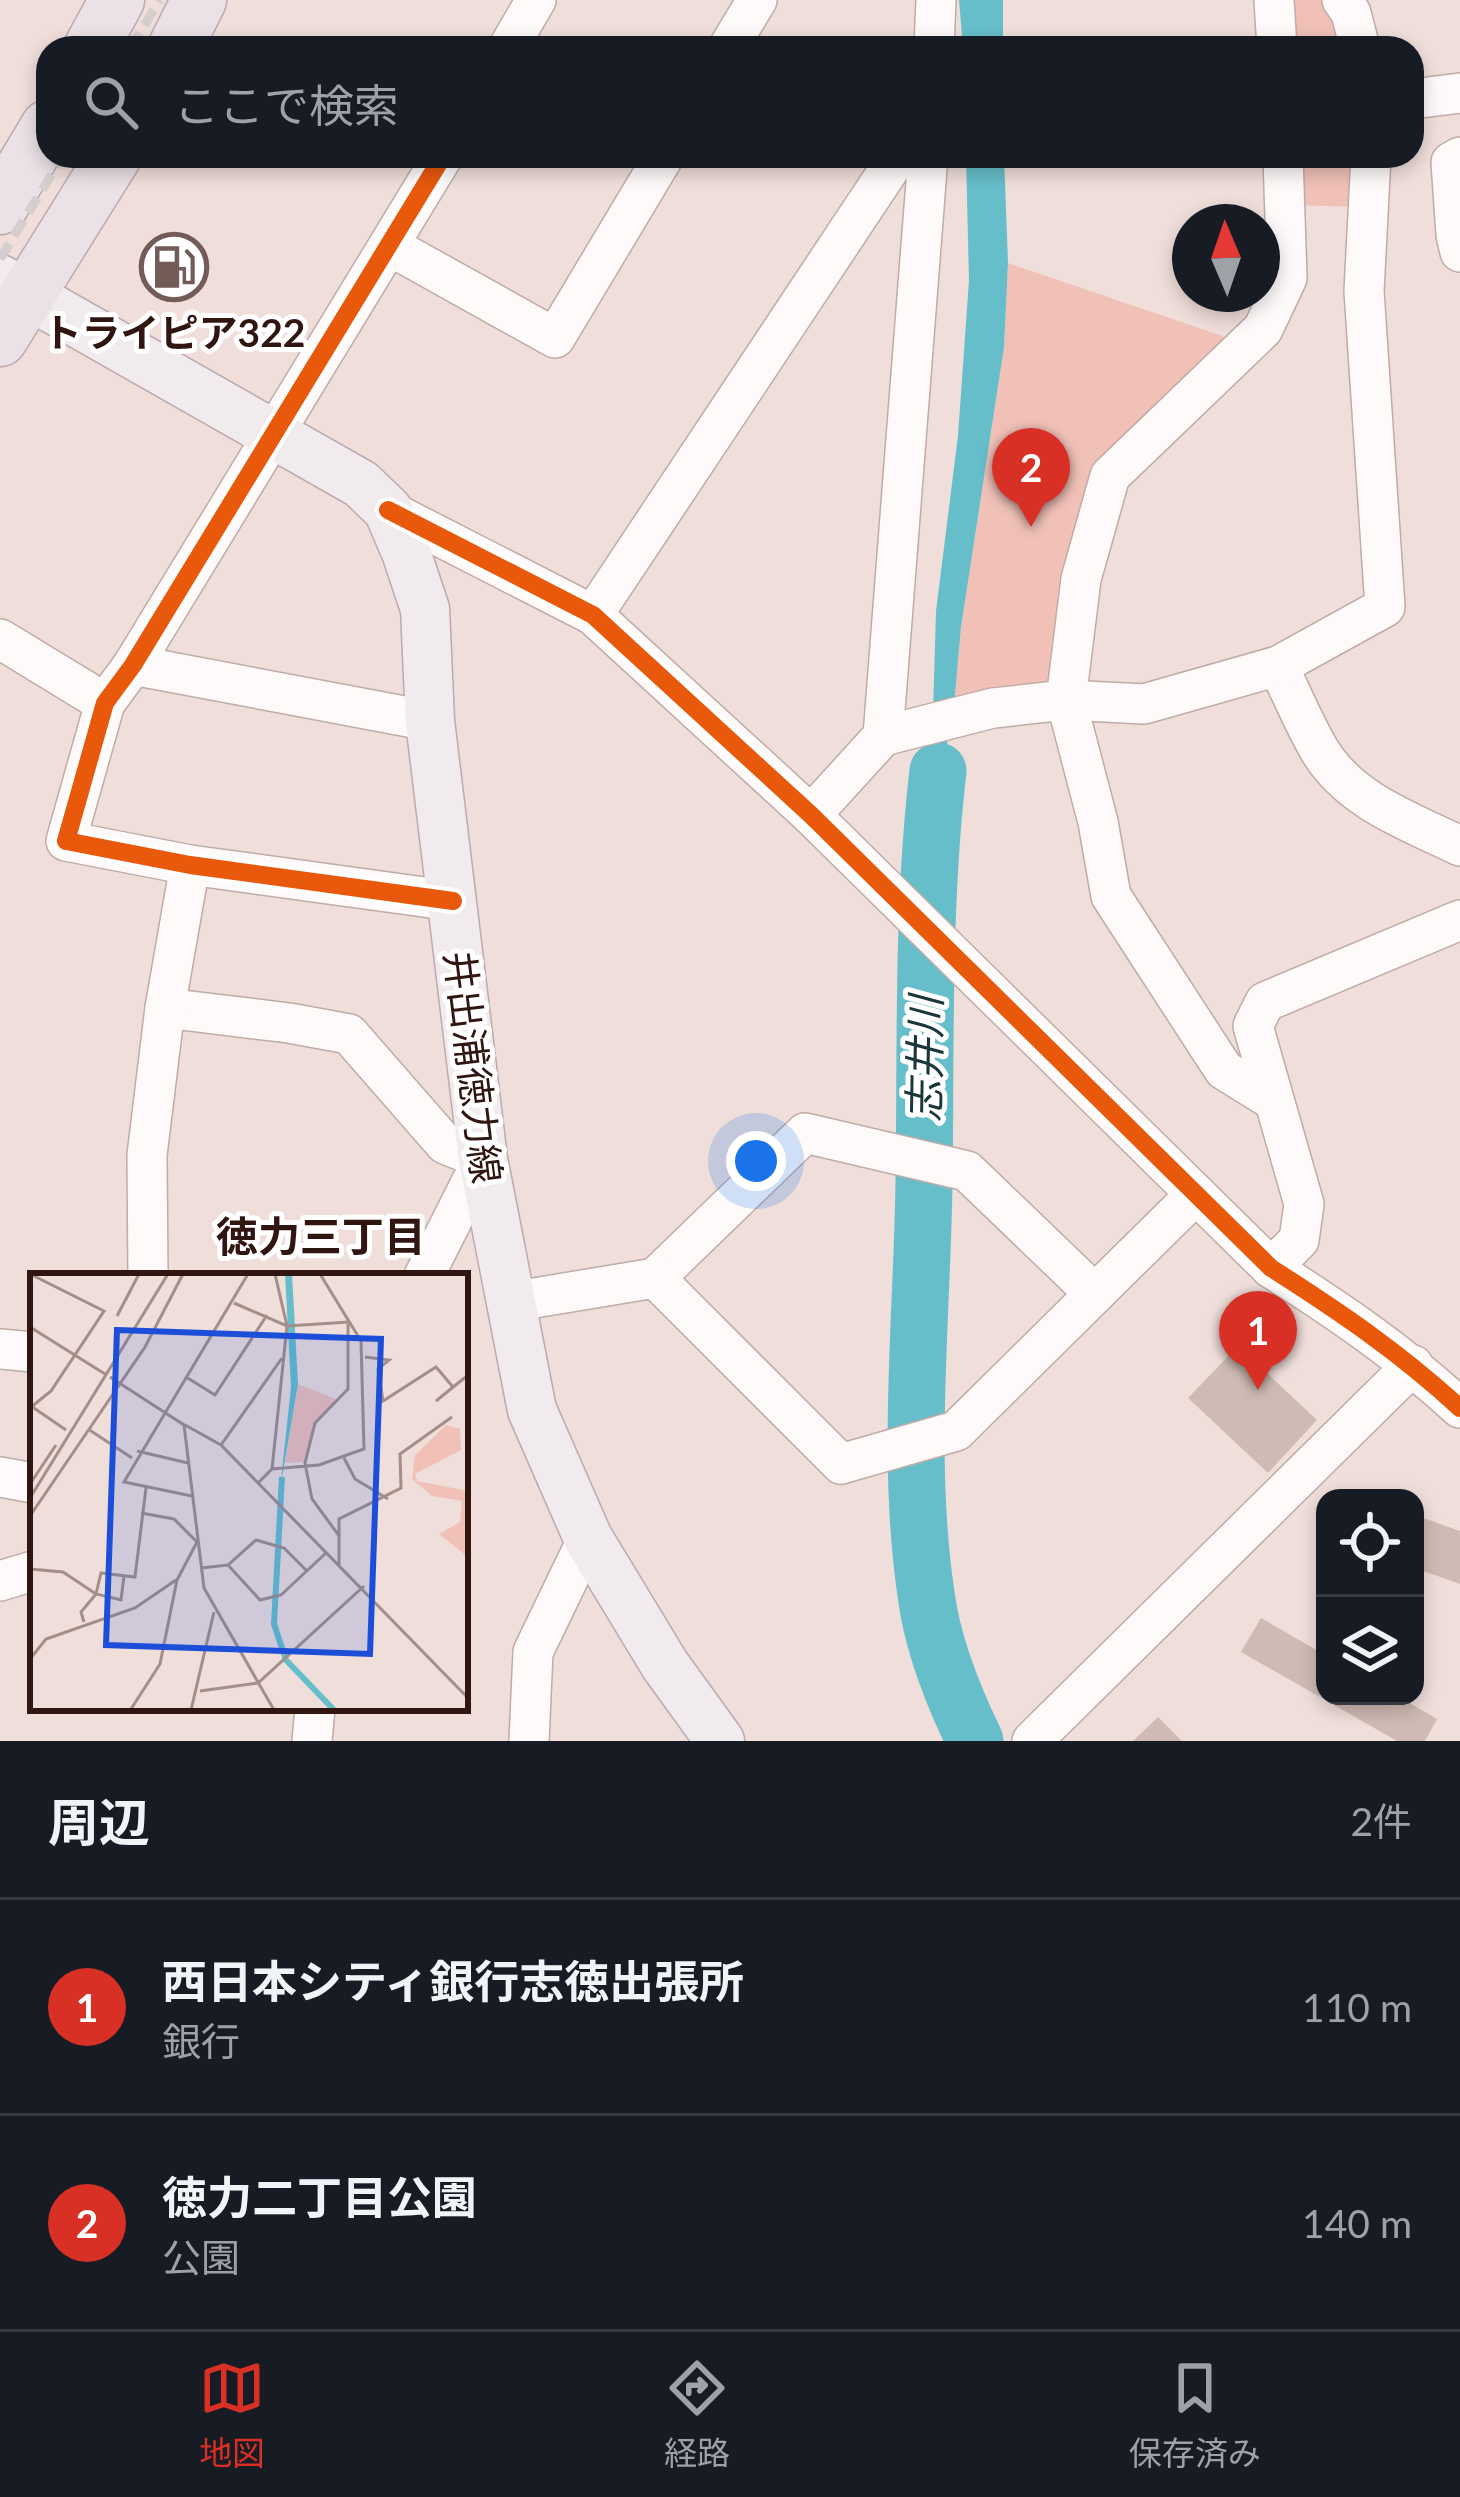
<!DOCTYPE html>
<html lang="ja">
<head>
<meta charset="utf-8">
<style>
	:root { --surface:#171b24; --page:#20242c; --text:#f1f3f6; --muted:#9ea1a6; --line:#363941; --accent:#d93025 }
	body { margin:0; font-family:Lato,"Noto Sans JP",sans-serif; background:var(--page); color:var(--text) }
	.controls { position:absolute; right:36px; bottom:36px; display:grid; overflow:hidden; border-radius:24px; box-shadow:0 6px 18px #0003 }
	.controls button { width:108px; height:108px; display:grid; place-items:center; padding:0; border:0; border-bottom:3px solid var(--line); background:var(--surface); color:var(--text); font:60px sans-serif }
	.compass { position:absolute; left:1172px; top:204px; width:108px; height:108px; border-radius:50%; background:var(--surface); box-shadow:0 6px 18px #0003; rotate:358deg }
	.you { position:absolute; left:756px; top:1161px; width:42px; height:42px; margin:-30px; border:9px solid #fff; border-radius:50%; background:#1a73e8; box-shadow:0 0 0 18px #1a73e833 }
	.badge { display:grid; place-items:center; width:78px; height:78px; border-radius:50%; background:var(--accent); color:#fff; font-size:39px; font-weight:700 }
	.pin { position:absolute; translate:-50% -99px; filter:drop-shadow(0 3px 6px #0008) }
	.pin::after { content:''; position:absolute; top:63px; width:42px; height:36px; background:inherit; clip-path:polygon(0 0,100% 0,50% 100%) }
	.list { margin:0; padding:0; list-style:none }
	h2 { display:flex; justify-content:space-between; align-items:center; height:156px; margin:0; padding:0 48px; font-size:51px }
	h2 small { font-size:39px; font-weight:400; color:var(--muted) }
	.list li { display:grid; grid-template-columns:78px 1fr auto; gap:36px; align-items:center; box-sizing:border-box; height:216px; padding:0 48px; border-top:3px solid var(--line) }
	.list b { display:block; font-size:45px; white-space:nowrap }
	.list p { margin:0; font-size:39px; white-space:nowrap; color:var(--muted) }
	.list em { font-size:39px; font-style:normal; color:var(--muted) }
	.icon { flex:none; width:66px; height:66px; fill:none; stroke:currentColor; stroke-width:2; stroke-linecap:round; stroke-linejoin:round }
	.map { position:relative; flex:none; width:1460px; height:1741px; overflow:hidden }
	.search { position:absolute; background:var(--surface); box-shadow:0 6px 18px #0003; left:36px; right:36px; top:36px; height:132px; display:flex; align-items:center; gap:30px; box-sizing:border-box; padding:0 42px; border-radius:36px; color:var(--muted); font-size:45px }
	.sheet { height:588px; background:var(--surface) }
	nav { display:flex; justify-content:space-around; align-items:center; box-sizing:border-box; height:168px; border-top:3px solid var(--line); background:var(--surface); font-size:33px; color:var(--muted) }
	nav a { display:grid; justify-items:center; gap:6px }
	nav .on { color:var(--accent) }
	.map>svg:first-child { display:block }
</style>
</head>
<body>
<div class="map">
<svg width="1460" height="1741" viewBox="0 0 1460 1741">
	<rect width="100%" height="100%" fill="#efdeda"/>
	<g fill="#f1c1b8">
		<polygon points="1283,0 1333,0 1351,48 1286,48"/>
		<polygon points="1292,156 1362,156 1360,207 1294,205"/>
		<polygon points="1008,263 1237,341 1112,459 1057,692 954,705 961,627 1004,347"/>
	</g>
	<g fill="#66beca">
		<polygon points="959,0 1003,0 1003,48 963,48"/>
		<polygon points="966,156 1004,156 1008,263 1004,347 961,627 954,705 929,848 936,611 958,436 969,280"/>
	</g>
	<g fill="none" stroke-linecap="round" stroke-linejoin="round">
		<path stroke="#66beca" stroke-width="57" d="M 938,771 C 922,907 926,1046 924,1183 C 922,1319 906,1458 926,1594 C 932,1642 954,1698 975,1741"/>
	</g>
	<g fill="#cfbbb3">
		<polygon points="1238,1346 1317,1420 1268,1473 1188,1398"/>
		<polygon points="1415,1515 1460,1531 1460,1584 1415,1568"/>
		<polygon points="1261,1618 1325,1655 1325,1696 1398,1696 1437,1719 1425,1741 1397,1741 1241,1652"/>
		<polygon points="1158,1717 1182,1741 1133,1741"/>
	</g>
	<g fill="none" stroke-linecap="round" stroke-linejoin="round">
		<g stroke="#c0aba7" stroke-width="42">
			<g id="minor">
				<polyline points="1274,0 1277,48"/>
				<polyline points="1342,0 1351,13 1360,48"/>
				<polyline points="508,48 536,0"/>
				<polyline points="728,48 757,0"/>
				<polyline points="934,48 936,0"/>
				<polyline points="1412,99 1460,93"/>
				<polyline points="443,156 133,665 105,703 66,841 190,865 453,901"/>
				<polyline points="1460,157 1451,162 1456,235 1460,252"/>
				<polyline points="390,246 555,338 664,156"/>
				<path d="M 388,510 L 593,615 L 811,815 L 1271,1268 C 1340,1312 1399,1352 1460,1408"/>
				<polyline points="593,615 898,156"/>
				<polyline points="0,639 105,703"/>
				<polyline points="133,665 430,721"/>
				<path d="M 1278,666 C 1292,694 1304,724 1320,751 C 1350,801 1411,822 1460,846"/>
				<polyline points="883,736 928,156"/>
				<polyline points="811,815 883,736 993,708 1066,700 1144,704 1278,666 1385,607 1364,291 1371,156"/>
				<polyline points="165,1008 289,1023 349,1034 445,1144 483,1159 424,1276"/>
				<polyline points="1274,1101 1224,1070 1111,896 1098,822 1066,700 1081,579 1110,476 1263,329 1287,278 1283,156"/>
				<polyline points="1271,1268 1299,1240 1304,1204 1253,1026 1265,1002 1460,920"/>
				<polyline points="148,1276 147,1155 165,1008 190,865"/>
				<polyline points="655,1278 805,1133 967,1171 1095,1294"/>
				<polyline points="510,1302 655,1278 841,1464 956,1431 1196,1194"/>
				<polyline points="0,1349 33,1352"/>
				<polyline points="0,1477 33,1483"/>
				<polyline points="0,1581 33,1571"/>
				<polyline points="312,1741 315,1708"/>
				<polyline points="529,1741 533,1652 588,1538"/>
				<polyline points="1032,1741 1413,1365"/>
			</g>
		</g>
		<g stroke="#bbaaaf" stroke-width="51">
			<polyline id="major" points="0,279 361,484 388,510 406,552 425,609 430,721 483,1159 532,1410 588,1538 665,1665 720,1741"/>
		</g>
		<g stroke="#bbaaaf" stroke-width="57">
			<g id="highway">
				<polyline points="91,48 117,0"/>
				<polyline points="175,48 199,0"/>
				<polyline points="0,207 48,127"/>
				<polyline points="0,339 114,156"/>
			</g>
		</g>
		<use href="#minor" stroke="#fdfaf9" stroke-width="39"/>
		<use href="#major" stroke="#f2ebee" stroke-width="48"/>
		<use href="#highway" stroke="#ebe1e7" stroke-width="54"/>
		<g stroke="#d4cecd" stroke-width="9" stroke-dasharray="18 9" stroke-linecap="butt">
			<polyline points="130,48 160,0"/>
			<polyline points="0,259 63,156"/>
		</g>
		<g stroke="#fff" stroke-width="26">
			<g id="cycleway">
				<polyline points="443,156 133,665 105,703 66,841 190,865 453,901"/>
				<path d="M 388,510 L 593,615 L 811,815 L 1271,1268 C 1340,1312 1399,1352 1460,1408"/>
			</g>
		</g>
		<use href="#cycleway" stroke="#e8590c" stroke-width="18"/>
	</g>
	<defs>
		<g id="fuel-ring" transform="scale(3.45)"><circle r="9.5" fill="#fff" stroke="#735b57" stroke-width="1.5"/><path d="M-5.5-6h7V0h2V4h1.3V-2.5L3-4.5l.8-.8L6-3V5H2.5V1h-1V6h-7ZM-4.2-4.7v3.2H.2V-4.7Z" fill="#735b57"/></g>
	</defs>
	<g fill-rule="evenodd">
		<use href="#fuel-ring" x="174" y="267"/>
	</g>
	<g text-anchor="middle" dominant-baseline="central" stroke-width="10" stroke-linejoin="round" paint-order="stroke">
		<g font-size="39" font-weight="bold" fill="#301511" stroke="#fff">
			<text x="174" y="332">トライピア322</text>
		</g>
		<g font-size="39" fill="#301511" stroke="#fff">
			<text transform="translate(474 1067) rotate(83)">井出浦徳力線</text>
		</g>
		<g font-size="42" font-style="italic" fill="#1c373c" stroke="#fff">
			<text transform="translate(924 1059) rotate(-89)">志井川</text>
		</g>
		<g font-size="42" font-weight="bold" fill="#301511" stroke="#fff">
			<text x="321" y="1236">徳力三丁目</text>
		</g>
	</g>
	<g transform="translate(30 1273)">
		<rect width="438" height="438" fill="#efdeda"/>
		<path d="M 268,111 L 308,127 L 285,147 L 274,189 L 255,190 ZM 416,152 L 430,156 L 431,177 L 385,201 L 387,208 L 438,218 L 438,284 L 409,261 L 430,249 L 432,228 L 402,223 L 382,206 L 385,182 Z" fill="#f1c1b8"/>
		<path d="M 255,1 L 262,1 L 268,111 L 250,216 L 261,114 Z" fill="#66beca"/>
		<path fill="none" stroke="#66beca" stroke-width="6" d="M 252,204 L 244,351 L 256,387 L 304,437"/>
		<path fill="none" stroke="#a38e8a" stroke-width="3" d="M 204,30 L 257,53 L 319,49M 87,43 L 109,1M 0,54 L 75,101M 335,84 L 359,87 L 348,96 L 353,128 L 406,94 L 423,114M 80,104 L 154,152 L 174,315 L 244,437M 156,104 L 185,122 L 237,42M 406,128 L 438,102M 1,133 L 36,157M 0,135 L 21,118 L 74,38 L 0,1M 155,152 L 191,172 L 438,425M 58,156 L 102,185M 191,172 L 252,85M 107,178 L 158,190M 314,185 L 325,206 L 358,226M 242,196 L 257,53 L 245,1M 229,209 L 242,196 L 289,192 L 334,176 L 331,68 L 290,1M 0,211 L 26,172M 162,223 L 94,209 L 218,1M 0,225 L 138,1M 0,243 L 115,74 L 153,1M 310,264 L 282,226 L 275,190 L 285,150 L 318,116 L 318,51M 198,292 L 226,267 L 254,275 L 277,298M 309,294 L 309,246 L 371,215 L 370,181 L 422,144M 171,295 L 198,292 L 230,327 L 251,322 L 296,280M 0,296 L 33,299 L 66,321 L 51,339 L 54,349M 94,303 L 91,327 L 66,321 L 71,300 L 105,304 L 116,215M 0,386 L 16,366 L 105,335 L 146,307M 170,418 L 228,410 L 334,313M 101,436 L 130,391 L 147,307 L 167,269 L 144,246 L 111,240M 161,437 L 184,339"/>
		<path fill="#1d4ed8" fill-opacity="0.15" stroke="#1d4ed8" stroke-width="6" d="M 87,57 L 351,66 L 340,381 L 76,372 Z"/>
		<rect width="438" height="438" fill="none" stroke="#301511" stroke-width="6"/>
	</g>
</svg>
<div class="controls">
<button><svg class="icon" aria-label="locate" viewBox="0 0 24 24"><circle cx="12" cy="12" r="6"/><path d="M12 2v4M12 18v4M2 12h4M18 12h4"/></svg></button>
<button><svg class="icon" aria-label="layers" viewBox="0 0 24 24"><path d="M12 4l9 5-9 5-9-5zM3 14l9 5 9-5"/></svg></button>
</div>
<svg class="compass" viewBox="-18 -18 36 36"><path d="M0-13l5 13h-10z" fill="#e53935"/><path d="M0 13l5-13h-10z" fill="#9ea1a6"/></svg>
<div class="you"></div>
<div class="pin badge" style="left:1258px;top:1390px">1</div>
<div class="pin badge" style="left:1031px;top:527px">2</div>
<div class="search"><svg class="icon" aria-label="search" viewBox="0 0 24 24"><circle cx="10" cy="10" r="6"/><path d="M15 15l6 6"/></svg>ここで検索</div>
</div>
<section class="sheet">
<h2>周辺<small>2件</small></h2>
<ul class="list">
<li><span class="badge">1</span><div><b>西日本シティ銀行志徳出張所</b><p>銀行</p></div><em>110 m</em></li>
<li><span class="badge">2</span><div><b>徳力二丁目公園</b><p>公園</p></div><em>140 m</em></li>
</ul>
</section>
<nav>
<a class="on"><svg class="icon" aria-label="map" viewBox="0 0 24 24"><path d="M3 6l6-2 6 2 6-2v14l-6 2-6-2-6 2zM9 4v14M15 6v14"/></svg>地図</a>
<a><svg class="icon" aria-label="directions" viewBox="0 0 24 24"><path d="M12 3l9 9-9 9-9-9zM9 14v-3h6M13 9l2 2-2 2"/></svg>経路</a>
<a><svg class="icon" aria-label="saved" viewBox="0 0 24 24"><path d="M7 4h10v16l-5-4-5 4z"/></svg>保存済み</a>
</nav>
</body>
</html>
